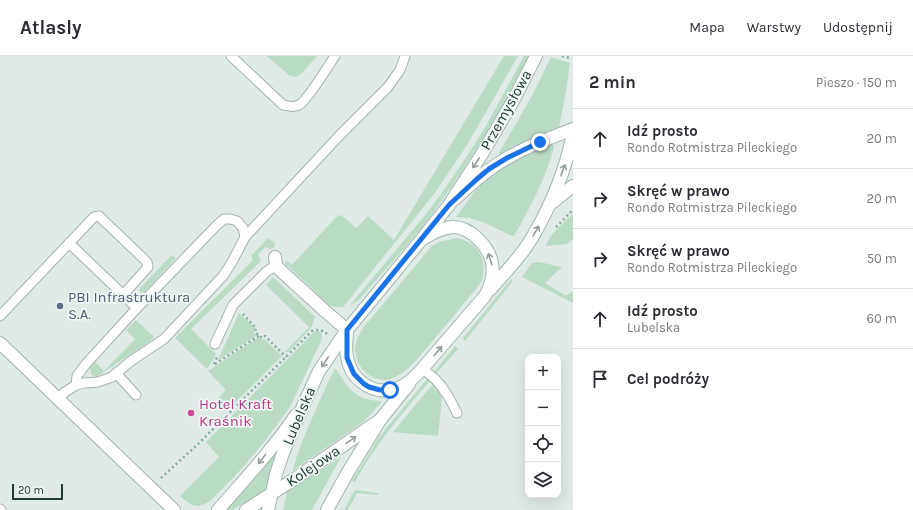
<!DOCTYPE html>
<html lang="pl">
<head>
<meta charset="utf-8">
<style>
	:root { --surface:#fff; --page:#f7f7f7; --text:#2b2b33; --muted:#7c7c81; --line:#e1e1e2 }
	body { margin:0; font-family:Karla,sans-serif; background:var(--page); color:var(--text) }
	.controls { position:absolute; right:12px; bottom:12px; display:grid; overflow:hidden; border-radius:8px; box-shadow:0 4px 16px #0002 }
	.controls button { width:36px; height:36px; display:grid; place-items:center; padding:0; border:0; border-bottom:1px solid var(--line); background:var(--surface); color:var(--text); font:20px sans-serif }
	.scale { position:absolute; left:12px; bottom:10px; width:51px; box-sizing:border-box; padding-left:4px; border:2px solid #213a34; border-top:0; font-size:11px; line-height:14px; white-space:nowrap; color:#213a34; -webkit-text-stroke:3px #f0f7f4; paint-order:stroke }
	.stop { position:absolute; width:12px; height:12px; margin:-9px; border:3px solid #1a73e8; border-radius:50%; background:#fff }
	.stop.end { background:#1a73e8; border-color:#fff; box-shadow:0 1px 4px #0008 }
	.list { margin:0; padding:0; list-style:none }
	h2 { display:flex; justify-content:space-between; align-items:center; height:52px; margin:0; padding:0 16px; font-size:17px }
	h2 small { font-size:13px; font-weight:400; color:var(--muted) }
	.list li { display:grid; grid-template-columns:26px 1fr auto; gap:12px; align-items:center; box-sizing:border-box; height:60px; padding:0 16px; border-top:1px solid var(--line) }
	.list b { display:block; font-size:15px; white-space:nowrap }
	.list p { margin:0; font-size:13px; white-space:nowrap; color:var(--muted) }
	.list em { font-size:13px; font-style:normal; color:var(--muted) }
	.icon { flex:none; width:22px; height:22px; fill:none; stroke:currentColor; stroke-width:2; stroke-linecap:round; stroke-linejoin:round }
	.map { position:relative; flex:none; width:573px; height:454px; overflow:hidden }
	header { display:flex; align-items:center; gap:24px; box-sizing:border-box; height:56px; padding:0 20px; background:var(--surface); border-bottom:1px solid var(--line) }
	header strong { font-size:19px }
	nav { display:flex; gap:22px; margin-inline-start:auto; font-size:14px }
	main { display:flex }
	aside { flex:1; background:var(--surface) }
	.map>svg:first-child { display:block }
</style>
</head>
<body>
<header>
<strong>Atlasly</strong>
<nav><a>Mapa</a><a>Warstwy</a><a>Udostępnij</a></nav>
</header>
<main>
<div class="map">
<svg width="573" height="454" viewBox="0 0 573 454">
	<rect width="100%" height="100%" fill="#e0eae6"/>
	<g fill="#b9dbc4">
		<polygon points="267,0 317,0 302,17 296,21 290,20"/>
		<polygon points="504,0 518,0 467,89 434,138 343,251 336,251 329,249 285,207 287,205 292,209 338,159 344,161 356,172 368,160 394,184"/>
		<path d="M 524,0 L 529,0 C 500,57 467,112 428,163 C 406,191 382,217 359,244 L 354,247 L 350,249 L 421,164 L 439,141 L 467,100 L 486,70 Z"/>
		<polygon points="551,1 570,7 564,47 559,71 531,82 500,99 499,97 533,38"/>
		<path d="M 550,89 L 553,89 L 554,91 C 545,124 531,150 514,180 L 512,180 L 485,167 L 469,162 L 456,161 C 463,152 469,142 477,133 C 495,111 524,99 550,89 Z"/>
		<path d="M 573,158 L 573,183 L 567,188 L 547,190 L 546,189 C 551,177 563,167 573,158 Z"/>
		<polygon points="268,182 275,187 274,192 270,193 265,191 258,199 261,204 258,208 191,273 216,298 211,307 207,313 175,282 253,204 251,200"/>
		<path d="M 456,182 C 479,186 488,204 482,225 C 465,246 447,268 430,288 C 422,297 414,308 405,315 C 399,319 392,323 386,324 C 367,325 351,305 356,287 C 358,279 363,272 368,266 L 432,190 L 439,186 Z"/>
		<polygon points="172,199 176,202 144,236 141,237 139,235 140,232"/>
		<polygon points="539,206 562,211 545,227 566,240 573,235 573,247 522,221 532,207"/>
		<polygon points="273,221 315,261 311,272 288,296 285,296 309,271 266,229"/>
		<polygon points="511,223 513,225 465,285 463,282"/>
		<polygon points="239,257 255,272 254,277 257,279 218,304"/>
		<path d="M 136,264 L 154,281 L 149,286 L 99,319 L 95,321 C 91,318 90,316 90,311 L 95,306 L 104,315 L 135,283 L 126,274 Z"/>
		<path d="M 317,275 L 320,275 L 322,279 L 321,285 L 290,351 L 261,390 L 235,420 L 211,444 C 197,454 192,450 180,440 L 219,401 L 206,386 L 314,276 Z"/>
		<polygon points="259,281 262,284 264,283 282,300 228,354 217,343 226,334 208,315"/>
		<polygon points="455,290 458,293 435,319 433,317"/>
		<path d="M 335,313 L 336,313 C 349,333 355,344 381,345 L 381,347 L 363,366 L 294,414 L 293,414 C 298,393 308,372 316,353 C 322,340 328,325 335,313 Z"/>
		<path d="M 427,323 L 430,325 C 409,349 389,373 371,399 C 365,408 360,417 355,426 L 352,425 L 379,381 Z"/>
		<polygon points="433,328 440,338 442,342 438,380 393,376"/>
		<polygon points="278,394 268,430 266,433 233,454 225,454 251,426"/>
		<polygon points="341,401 312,454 283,454 287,436"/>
		<polygon points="355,434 378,437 378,439 357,437 348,454 344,454"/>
	</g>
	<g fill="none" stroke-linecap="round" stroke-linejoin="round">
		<g stroke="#a3b2ad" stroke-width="11">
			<g id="service">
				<path d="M 231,0 L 283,49 C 289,50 293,52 299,49 C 308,44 328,10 335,0"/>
				<polyline points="69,187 137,252"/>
				<polyline points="0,260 94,161 99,160 147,206 148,211 123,239"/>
				<polyline points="215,288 233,249 266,216 276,209"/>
				<path d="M 422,313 C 426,316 431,319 435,323 C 445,333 451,345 457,357"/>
				<polyline points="116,317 136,339"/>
				<polyline points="76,329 77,320 85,309 137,252 216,170 224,163 230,163 237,165 243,172 245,181"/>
				<polyline points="58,343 65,336 76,329 85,327 98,326 112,321 131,305 164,283 223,220 232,206 245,181 339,80 388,31 400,14 405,0"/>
				<polyline points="0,453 1,454"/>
			</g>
		</g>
		<g stroke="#a3b2ad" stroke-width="14">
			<g id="minor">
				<polyline points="275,201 276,209 279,213 325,255 347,274"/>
				<polyline points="0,287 174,454"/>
			</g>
		</g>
		<g stroke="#a3b2ad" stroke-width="14">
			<g id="tertiary">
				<path d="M 455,143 C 466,133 477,122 490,113 C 515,95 544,84 573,73"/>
				<polyline points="549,149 573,130"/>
				<path d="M 218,454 C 245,423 273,393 296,359"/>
				<polyline points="246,454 296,422 380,364"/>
			</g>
		</g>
		<g stroke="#9fb6ae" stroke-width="14">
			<g id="secondary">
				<polyline points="424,180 449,149 482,98 513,45 536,0"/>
				<path d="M 490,234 C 500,222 511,211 520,199 C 527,191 532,182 537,173 C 554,143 566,111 573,78"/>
				<path d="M 268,454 L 276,418 L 283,397 L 303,350 L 319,315 L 347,274 L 421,184 C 431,178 441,172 453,171 C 462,171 471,176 478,183 C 495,199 497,219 485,240 L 422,313 C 413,323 403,333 389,334 C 369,337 350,321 347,301 C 345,292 347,282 347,274"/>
				<polyline points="327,454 348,416 380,364 409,328"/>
			</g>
		</g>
		<g stroke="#81ada1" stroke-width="2.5" stroke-dasharray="2 3" stroke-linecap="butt">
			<polyline points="562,0 570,2"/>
			<polyline points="556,171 573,154"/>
			<polyline points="243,258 256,272 255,276 262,282 265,280 286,301"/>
			<polyline points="214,308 218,299"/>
			<polyline points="215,308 260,279"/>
			<path d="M 161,422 L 196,390 L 312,275 C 318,273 322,274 327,278"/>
		</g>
		<use href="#service" stroke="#fff" stroke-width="9"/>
		<use href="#minor" stroke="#fff" stroke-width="12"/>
		<use href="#tertiary" stroke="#fff" stroke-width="12"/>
		<use href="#secondary" stroke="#fff" stroke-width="12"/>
	</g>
	<defs><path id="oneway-shaft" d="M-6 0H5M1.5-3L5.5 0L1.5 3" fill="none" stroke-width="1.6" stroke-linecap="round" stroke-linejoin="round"/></defs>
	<g stroke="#909c9a">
		<use href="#oneway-shaft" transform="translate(476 107) rotate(123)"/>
		<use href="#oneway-shaft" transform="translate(563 114) rotate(-70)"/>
		<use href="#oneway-shaft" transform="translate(536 175) rotate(-60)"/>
		<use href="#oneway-shaft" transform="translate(490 203) rotate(-108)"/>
		<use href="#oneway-shaft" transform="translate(438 295) rotate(-49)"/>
		<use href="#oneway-shaft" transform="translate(325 306) rotate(123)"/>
		<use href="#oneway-shaft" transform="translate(351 384) rotate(-35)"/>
		<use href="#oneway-shaft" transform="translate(262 403) rotate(128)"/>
	</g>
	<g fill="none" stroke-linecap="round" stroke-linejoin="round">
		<polyline stroke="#1a73e8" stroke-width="5" points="390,334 380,334 369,331 364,328 354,318 347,302 347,274 449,149 477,123 489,113 507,102 540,86"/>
	</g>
	<circle fill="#5c6f8a" stroke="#f0f7f4" stroke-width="1.5" cx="60" cy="250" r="4"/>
	<circle fill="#d1479c" stroke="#f0f7f4" stroke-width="1.5" cx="191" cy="357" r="4"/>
	<g text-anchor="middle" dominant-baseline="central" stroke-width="3.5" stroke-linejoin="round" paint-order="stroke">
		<g font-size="15" fill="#213a34" stroke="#f0f7f4">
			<text transform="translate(506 54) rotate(-61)">Przemysłowa</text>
			<text transform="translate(299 360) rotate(-67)">Lubelska</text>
			<text transform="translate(313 410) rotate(-34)">Kolejowa</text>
		</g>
		<g font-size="15" fill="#4e5e75" stroke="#f0f7f4" text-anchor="start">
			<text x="68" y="241">PBI Infrastruktura<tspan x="68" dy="17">S.A.</tspan></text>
		</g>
		<g font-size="15" fill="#b23c85" stroke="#f0f7f4" text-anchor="start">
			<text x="199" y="348">Hotel Kraft<tspan x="199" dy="17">Kraśnik</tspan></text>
		</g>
	</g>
</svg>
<div class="controls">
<button>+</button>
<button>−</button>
<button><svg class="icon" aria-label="locate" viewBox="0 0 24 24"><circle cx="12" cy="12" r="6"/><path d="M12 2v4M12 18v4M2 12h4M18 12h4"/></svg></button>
<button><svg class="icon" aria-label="layers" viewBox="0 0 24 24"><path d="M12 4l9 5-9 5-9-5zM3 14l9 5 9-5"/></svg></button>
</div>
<div class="scale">20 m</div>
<div class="stop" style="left:390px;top:334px"></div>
<div class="stop end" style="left:540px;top:86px"></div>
</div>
<aside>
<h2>2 min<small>Pieszo · 150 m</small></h2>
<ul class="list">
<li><svg class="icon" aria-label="ahead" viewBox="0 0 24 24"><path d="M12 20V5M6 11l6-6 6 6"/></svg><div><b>Idź prosto</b><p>Rondo Rotmistrza Pileckiego</p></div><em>20 m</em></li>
<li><svg class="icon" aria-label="right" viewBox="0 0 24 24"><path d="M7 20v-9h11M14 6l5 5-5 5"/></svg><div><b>Skręć w prawo</b><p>Rondo Rotmistrza Pileckiego</p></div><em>20 m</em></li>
<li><svg class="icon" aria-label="right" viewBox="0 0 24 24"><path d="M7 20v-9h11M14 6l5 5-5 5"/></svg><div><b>Skręć w prawo</b><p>Rondo Rotmistrza Pileckiego</p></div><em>50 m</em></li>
<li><svg class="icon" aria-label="ahead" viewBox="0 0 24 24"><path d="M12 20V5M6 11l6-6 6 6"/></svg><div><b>Idź prosto</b><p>Lubelska</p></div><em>60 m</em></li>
<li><svg class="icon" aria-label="arrive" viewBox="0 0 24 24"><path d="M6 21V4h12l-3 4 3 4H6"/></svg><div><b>Cel podróży</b></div></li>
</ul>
</aside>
</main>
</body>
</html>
